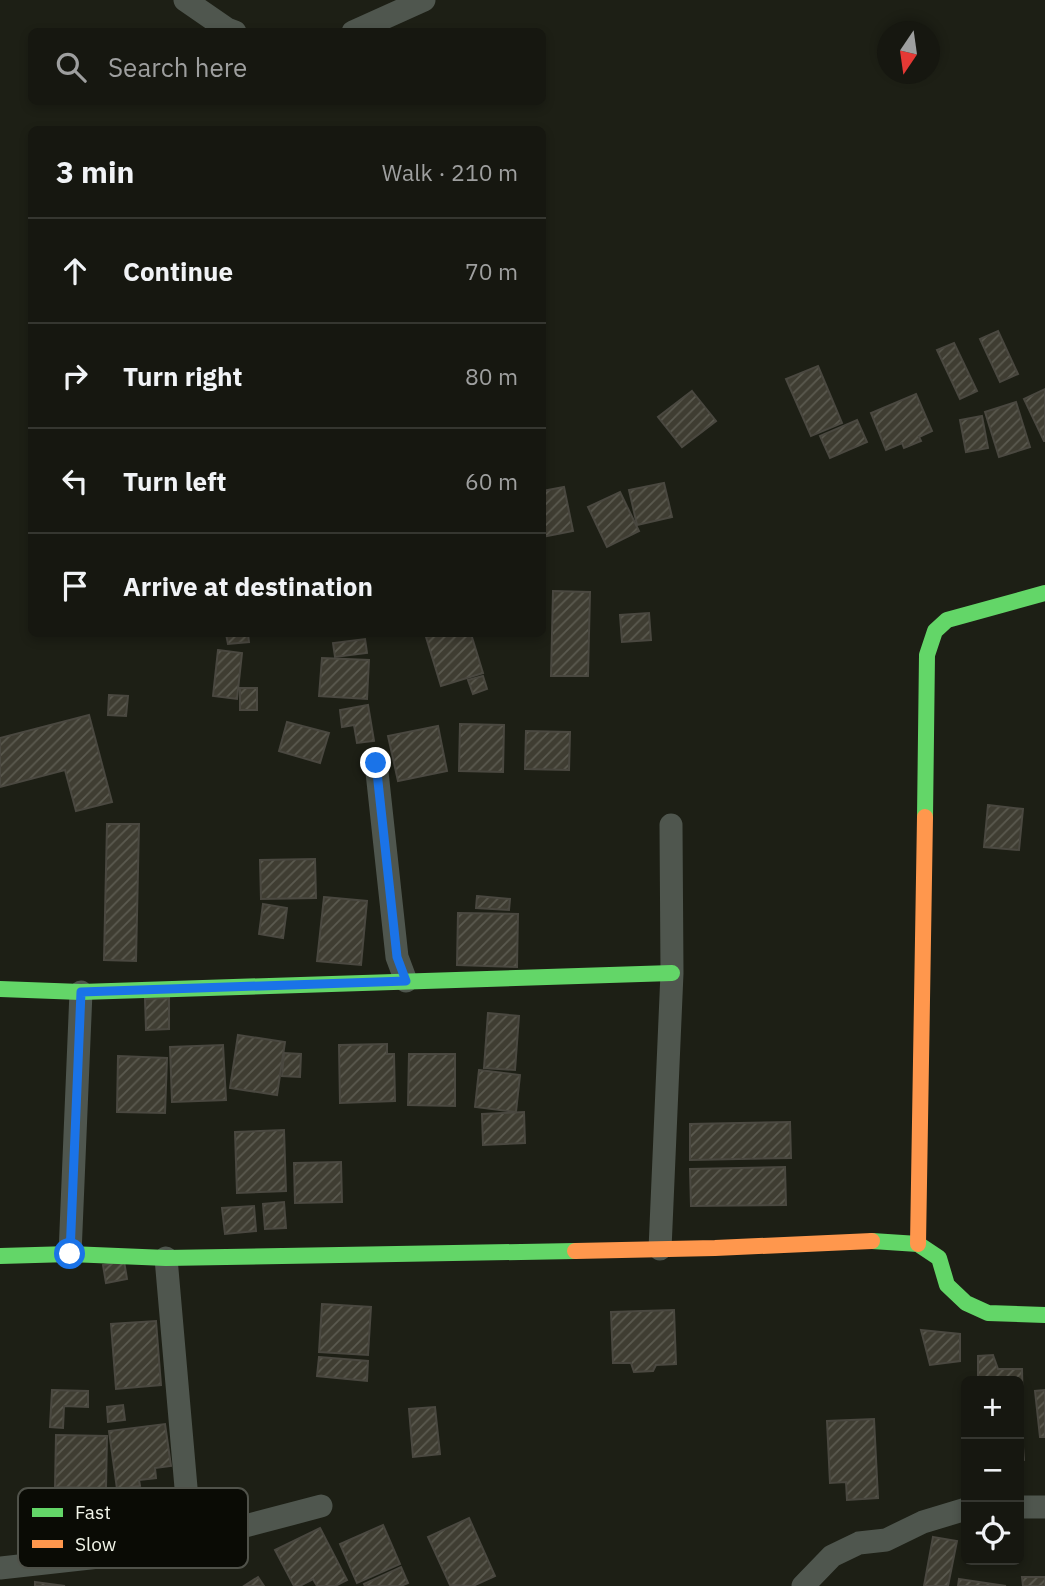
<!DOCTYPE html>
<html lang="en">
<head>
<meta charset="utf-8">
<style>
	:root { --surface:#161710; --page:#1f2019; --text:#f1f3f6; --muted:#9e9f9f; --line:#353630 }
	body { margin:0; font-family:"IBM Plex Sans",sans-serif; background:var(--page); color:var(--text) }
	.controls { position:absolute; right:21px; bottom:21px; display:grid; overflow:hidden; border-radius:10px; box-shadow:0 4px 10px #0003 }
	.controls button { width:63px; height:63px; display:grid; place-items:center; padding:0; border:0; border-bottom:2px solid var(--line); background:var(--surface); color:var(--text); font:35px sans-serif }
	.compass { position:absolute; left:877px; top:21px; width:63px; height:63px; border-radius:50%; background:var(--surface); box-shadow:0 4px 10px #0003; rotate:193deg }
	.stop { position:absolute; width:21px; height:21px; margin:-16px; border:5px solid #1a73e8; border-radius:50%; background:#fff }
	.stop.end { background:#1a73e8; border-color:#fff; box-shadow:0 2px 7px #0008 }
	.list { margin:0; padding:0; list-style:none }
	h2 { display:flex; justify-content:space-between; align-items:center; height:91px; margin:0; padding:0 28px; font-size:30px }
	h2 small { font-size:23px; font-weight:400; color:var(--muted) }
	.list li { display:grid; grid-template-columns:46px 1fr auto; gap:21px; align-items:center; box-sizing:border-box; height:105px; padding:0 28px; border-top:2px solid var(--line) }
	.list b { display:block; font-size:26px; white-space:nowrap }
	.list em { font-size:23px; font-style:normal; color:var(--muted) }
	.icon { flex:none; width:38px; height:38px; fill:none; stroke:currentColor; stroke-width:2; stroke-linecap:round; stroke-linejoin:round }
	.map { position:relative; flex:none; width:1045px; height:1586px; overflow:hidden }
	.search { position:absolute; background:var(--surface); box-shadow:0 4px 10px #0003; left:28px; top:28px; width:518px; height:77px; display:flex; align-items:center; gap:18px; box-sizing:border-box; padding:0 24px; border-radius:10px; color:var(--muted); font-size:26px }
	.panel { position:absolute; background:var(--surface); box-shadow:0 4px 10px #0003; left:28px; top:126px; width:518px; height:511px; border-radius:10px }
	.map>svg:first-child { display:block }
</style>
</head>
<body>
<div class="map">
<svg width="1045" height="1586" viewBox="0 0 1045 1586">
	<defs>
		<pattern id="building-hatch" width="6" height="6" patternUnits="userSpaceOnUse" patternTransform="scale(1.75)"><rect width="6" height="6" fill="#3f3d32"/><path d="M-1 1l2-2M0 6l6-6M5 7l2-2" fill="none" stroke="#5b5a50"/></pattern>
	</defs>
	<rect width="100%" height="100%" fill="#1d1f15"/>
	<g fill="url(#building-hatch)" stroke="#4a4840" stroke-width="2">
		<polygon points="998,331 1018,374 1000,382 980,339"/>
		<polygon points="954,343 977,391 960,399 937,350"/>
		<polygon points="818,366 842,423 811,436 786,379"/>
		<polygon points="1045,389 1045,441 1044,441 1024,399"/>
		<polygon points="692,391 716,421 682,447 658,417"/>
		<polygon points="916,394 932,431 919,437 921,441 904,448 902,443 886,450 871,413"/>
		<polygon points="1016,402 1030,447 999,457 985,412"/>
		<polygon points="982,416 988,448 966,452 960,420"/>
		<polygon points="857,420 867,442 830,458 820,436"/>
		<polygon points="664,483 672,517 637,525 629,490"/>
		<polygon points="564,487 573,531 542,537 542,491"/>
		<polygon points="620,492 639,531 607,547 588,507"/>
		<polygon points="553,591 590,592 588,676 551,676"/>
		<polygon points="649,613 651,640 622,642 620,615"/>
		<polygon points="226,634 248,634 249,642 228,644"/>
		<polygon points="438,634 471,634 483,673 441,686 426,637"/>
		<polygon points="365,639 367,653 335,657 333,643"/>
		<polygon points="218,650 242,653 237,699 213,696"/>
		<polygon points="322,658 369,660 367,699 319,696"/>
		<polygon points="483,676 487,689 473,694 468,680"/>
		<rect x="240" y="688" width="17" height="22"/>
		<polygon points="109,695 128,696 126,716 108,715"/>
		<polygon points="368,705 374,741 357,743 354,725 342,727 340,710"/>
		<polygon points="89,715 112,802 76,811 65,770 0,787 0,738"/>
		<polygon points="287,722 329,733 320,763 279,751"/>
		<polygon points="460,724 504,725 503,772 459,771"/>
		<polygon points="438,726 447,771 398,781 388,736"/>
		<polygon points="526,731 570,732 569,770 525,769"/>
		<polygon points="988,805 1023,809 1019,850 984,847"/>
		<polygon points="107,824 139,824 136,961 104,960"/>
		<polygon points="315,859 316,898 261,899 260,860"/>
		<polygon points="477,896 510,899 509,910 476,908"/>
		<polygon points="324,897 367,901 361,965 317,961"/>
		<polygon points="263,904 287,908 283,938 259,934"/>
		<polygon points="458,913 518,914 517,967 457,965"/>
		<polygon points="169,998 169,1029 146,1030 145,999"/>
		<polygon points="488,1013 519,1016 515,1070 484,1068"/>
		<polygon points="238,1035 285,1042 277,1095 230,1088"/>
		<polygon points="387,1044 387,1054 394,1054 395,1101 340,1103 339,1045"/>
		<polygon points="223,1045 226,1100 172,1102 170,1047"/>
		<polygon points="284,1053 301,1054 300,1077 282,1076"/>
		<polygon points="409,1054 455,1054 455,1106 408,1105"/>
		<polygon points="118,1056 167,1058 165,1113 117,1112"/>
		<polygon points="479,1070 520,1075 516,1112 475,1107"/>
		<polygon points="524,1112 525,1143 483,1145 482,1114"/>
		<polygon points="790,1122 791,1158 690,1160 690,1124"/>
		<polygon points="284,1130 286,1191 237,1193 235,1132"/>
		<polygon points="341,1162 342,1202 295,1203 294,1163"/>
		<polygon points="785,1167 786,1205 691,1206 690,1169"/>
		<polygon points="284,1202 286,1228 265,1229 263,1204"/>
		<polygon points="254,1206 256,1231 225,1234 222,1208"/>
		<polygon points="124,1261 127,1279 106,1283 103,1265"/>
		<polygon points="322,1304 371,1307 368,1355 319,1352"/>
		<polygon points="674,1310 676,1364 656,1365 653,1371 634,1372 631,1363 613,1363 611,1312"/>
		<polygon points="156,1321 161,1385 116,1389 111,1324"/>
		<polygon points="921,1330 960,1334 960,1361 930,1365"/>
		<polygon points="993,1355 998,1369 1022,1369 1023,1414 1019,1414 1019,1381 978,1381 978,1356"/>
		<polygon points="319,1357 368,1361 367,1381 317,1376"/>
		<polygon points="52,1390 88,1391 88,1407 64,1406 63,1428 50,1427"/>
		<polygon points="1045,1390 1045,1437 1040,1437 1035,1391"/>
		<polygon points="123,1405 125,1420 108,1422 107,1407"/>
		<polygon points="435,1407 440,1454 413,1457 409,1409"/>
		<polygon points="874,1419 878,1498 847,1500 846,1482 830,1483 827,1421"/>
		<polygon points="1019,1420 1021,1420 1024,1460 1019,1461"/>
		<polygon points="165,1424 171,1466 155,1468 156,1478 139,1480 140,1486 117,1489 109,1431"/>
		<polygon points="56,1435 107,1436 106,1488 55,1487"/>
		<polygon points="469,1518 495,1576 473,1586 450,1585 428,1537"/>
		<polygon points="383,1525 400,1564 357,1583 340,1544"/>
		<polygon points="320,1528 347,1580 335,1586 317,1586 313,1579 300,1586 294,1586 275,1550"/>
		<polygon points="933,1537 957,1541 948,1586 924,1586"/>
		<polygon points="401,1567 408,1583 401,1586 365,1586 364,1584"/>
		<polygon points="258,1577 264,1586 244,1586"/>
		<polygon points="1022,1577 1045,1577 1045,1586 1023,1586"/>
		<polygon points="959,1579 1006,1586 958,1586"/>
		<polygon points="35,1582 65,1586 35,1586"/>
	</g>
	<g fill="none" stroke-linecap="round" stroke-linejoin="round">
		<g stroke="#4f564e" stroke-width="23">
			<polyline points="185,0 227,29 235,32"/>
			<polyline points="353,32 424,0"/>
			<polyline points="376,763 397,957 406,981"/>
			<polyline points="660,1249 672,973 671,825"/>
			<polyline points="70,1254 81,992"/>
			<polyline points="1019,1507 1045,1507"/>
			<polyline points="181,1543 321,1506"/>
			<polyline points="0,1568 162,1550 181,1543 187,1526 187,1499 166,1258"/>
			<polyline points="803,1586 832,1556 859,1543 886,1540 923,1522 966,1509"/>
		</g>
		<g stroke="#63d668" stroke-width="16">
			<polyline points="925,817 927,655 935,631 947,620 1045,593"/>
			<polyline points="0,989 81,992 672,973"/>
			<polyline points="872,1241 918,1244 939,1258 947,1285 966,1303 988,1313 1045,1315"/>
			<polyline points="0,1256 70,1254 166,1258 575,1251"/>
		</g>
		<g stroke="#ff974d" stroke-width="16">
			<polyline points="918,1244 925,817"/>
			<polyline points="575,1251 715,1248 872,1241"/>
		</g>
	</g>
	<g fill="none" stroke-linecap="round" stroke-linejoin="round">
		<polyline stroke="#1a73e8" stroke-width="9" points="70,1254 81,992 406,981 397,957 376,763"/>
	</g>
	<rect x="18" y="1488" width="230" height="80" rx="10" fill="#0a0b05" stroke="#50524a" stroke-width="2"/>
	<rect x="32" y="1508" width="31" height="9" fill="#63d668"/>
	<rect x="32" y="1540" width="31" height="8" fill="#ff974d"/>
	<g font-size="19" fill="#f3f6ea">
		<text x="75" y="1519">Fast</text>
		<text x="75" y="1551">Slow</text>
	</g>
</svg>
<div class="controls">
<button>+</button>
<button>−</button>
<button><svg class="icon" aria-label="locate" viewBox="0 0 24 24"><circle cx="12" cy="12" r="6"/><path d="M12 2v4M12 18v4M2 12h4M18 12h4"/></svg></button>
</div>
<svg class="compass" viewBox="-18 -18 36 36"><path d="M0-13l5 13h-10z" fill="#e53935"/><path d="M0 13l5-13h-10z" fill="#9e9f9f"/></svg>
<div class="stop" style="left:70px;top:1254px"></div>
<div class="stop end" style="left:376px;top:763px"></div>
<div class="search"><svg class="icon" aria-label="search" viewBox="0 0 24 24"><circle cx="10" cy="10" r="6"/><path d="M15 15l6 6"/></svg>Search here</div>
<section class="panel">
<h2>3 min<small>Walk · 210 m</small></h2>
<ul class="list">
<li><svg class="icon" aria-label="ahead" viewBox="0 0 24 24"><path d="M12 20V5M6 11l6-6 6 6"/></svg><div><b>Continue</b></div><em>70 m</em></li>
<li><svg class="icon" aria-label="right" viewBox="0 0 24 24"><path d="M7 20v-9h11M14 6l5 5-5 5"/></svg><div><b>Turn right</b></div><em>80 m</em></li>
<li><svg class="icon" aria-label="left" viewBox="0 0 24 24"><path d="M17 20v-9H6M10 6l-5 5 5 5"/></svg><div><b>Turn left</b></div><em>60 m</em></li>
<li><svg class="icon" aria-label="arrive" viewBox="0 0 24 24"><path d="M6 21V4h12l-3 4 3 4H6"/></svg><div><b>Arrive at destination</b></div></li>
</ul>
</section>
</div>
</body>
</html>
